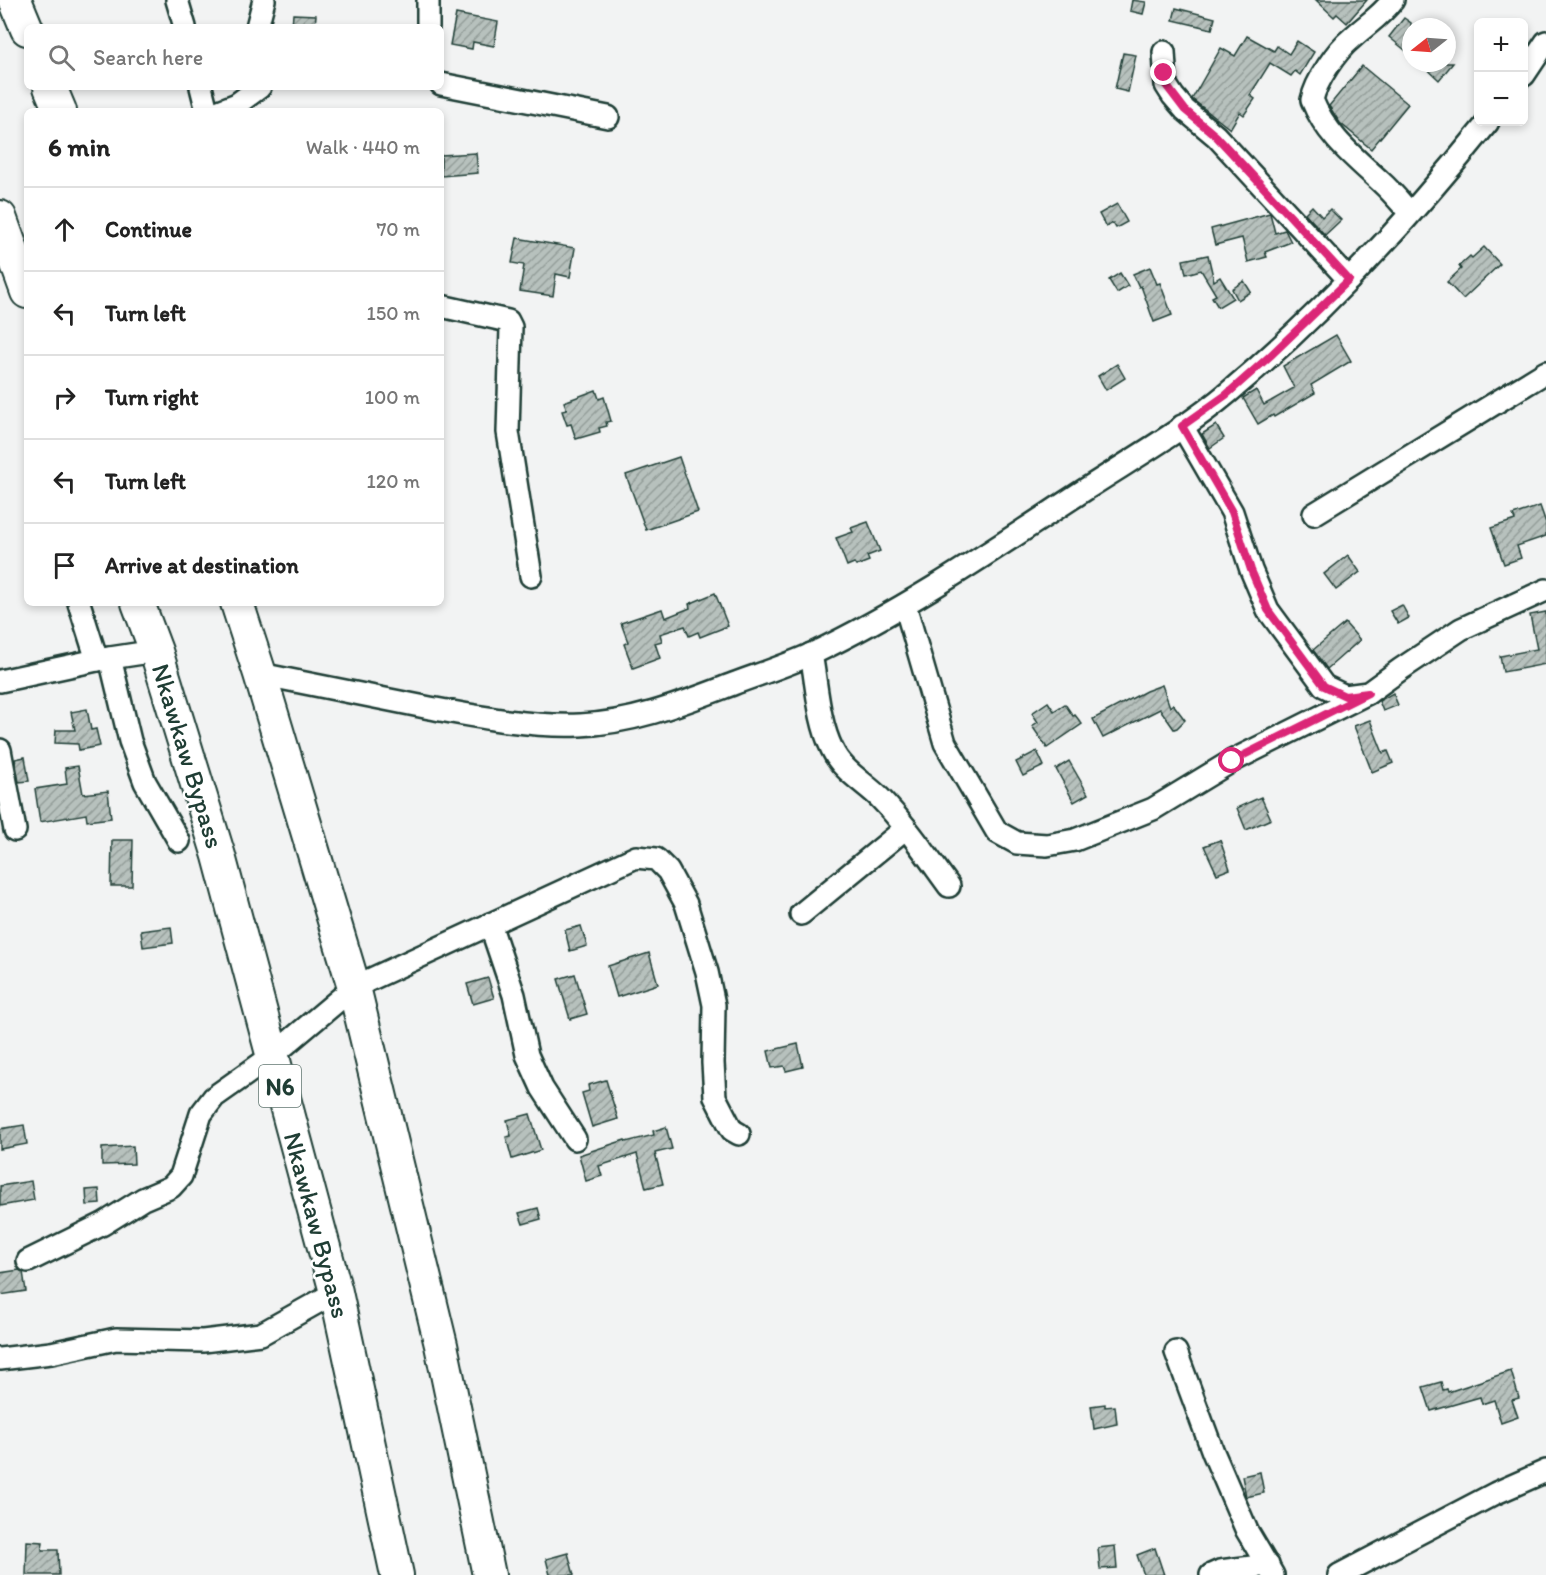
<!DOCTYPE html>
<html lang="en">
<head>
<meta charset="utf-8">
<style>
	:root { --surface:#fff; --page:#f2f2f2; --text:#222; --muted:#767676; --line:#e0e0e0 }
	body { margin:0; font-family:Itim,sans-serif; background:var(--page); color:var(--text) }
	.controls { position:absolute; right:18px; top:18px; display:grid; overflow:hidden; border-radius:9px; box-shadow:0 3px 9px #0003 }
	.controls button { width:54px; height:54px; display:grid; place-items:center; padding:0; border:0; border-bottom:2px solid var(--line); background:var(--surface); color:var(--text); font:30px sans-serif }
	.compass { position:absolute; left:1402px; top:18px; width:54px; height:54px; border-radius:50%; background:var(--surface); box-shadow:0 3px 9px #0003; rotate:253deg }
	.stop { position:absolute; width:18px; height:18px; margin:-14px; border:4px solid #db2777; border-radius:50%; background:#fff }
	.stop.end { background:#db2777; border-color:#fff; box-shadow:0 2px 6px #0008 }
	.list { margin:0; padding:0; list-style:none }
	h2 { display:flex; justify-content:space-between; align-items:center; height:78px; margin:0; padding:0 24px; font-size:26px }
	h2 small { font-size:20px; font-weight:400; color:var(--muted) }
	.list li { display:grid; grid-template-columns:39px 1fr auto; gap:18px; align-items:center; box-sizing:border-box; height:84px; padding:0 24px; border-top:2px solid var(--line) }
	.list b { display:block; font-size:22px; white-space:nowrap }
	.list em { font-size:20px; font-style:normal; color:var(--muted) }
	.icon { flex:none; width:33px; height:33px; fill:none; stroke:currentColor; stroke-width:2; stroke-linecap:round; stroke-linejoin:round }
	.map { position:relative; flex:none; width:1546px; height:1575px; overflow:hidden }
	.search { position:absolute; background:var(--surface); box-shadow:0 3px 9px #0003; left:24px; top:24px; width:420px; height:66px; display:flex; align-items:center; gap:15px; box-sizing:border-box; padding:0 21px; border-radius:9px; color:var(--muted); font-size:22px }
	.panel { position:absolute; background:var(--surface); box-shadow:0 3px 9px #0003; left:24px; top:108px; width:420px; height:498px; border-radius:9px }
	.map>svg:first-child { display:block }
</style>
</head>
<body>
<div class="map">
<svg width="1546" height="1575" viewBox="0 0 1546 1575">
	<defs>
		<pattern id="building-hatch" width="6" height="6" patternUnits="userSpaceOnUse" patternTransform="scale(1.5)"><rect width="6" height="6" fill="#b7c1bd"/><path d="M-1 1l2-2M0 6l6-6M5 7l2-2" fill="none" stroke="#949e9a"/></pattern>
	</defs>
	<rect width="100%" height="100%" fill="#f2f3f3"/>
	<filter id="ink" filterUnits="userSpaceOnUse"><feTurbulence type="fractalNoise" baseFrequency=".0167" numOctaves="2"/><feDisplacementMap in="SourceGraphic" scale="12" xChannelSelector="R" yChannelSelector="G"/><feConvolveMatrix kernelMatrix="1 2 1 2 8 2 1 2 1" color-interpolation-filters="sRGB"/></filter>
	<g filter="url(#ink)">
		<g fill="url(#building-hatch)" stroke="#1f3d34" stroke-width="1.5">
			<polygon points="1132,0 1146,2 1143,14 1130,11"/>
			<polygon points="1316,0 1367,0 1347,23 1337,14 1334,17"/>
			<polygon points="1176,8 1215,18 1212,29 1173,20"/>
			<polygon points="293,14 316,15 315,27 292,27"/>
			<polygon points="456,14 498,22 494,46 473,42 472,49 450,45"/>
			<polygon points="1404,18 1411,23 1411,55 1389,37"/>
			<polygon points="1247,36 1274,51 1277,46 1289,54 1297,41 1314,52 1300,75 1295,71 1291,76 1270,63 1250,95 1255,99 1244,115 1240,112 1230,129 1192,99 1221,48 1235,56"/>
			<polygon points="1123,53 1136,55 1128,92 1115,89"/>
			<polygon points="1421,63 1453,63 1439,80"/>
			<polygon points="1362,66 1408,104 1371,149 1340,123 1329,106"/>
			<polygon points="476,153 478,173 441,176 441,155"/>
			<polygon points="1117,204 1127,222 1116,228 1113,223 1106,227 1099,214"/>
			<polygon points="1312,206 1322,217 1330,209 1341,220 1325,235 1305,213"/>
			<polygon points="1270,213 1275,233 1285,230 1291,242 1265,252 1267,257 1248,262 1242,238 1215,245 1211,229"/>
			<polygon points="517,238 575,248 570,277 556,274 553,296 520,291 524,265 512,263"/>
			<polygon points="1484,247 1500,264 1463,299 1447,282 1461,269 1459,266 1470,256 1472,258"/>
			<polygon points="1208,255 1214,281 1220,277 1233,298 1218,307 1212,297 1216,295 1201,270 1186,274 1183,260"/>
			<polygon points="1150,267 1157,284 1160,283 1172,315 1154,322 1141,286 1139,287 1133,274"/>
			<polygon points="1120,273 1128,286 1117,293 1109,280"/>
			<polygon points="1244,281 1251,292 1238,300 1232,289"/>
			<polygon points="1336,335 1351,361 1311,385 1315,393 1274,417 1273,415 1258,424 1243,398 1256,390 1264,405 1294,388 1283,366"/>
			<polygon points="1117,364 1125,378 1106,390 1098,376"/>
			<polygon points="596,390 599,399 604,397 611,421 606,422 607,426 599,428 600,432 576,439 571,424 567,425 562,411 567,410 564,402"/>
			<polygon points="1216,425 1224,438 1210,448 1202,434"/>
			<polygon points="679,457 698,512 646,530 626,475"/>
			<polygon points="1540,506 1546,523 1546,536 1517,546 1521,558 1504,564 1491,528 1515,520 1513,515"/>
			<polygon points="868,522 880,551 867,556 869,561 856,566 854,563 847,566 836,538 853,532 851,528"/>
			<polygon points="1348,555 1360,572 1336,590 1324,574"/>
			<polygon points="715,593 728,626 700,637 698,632 689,636 685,626 660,634 662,641 655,643 660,658 633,668 624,644 628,642 621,623 662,609 665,618 690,608 689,604"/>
			<polygon points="1402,605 1409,618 1398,624 1390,611"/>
			<polygon points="1546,612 1546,664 1503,672 1500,656 1537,649 1530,615"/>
			<polygon points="1345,623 1360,640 1327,669 1313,650"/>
			<polygon points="1162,685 1170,707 1173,704 1185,720 1177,728 1174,729 1160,709 1103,738 1093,719 1146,691"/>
			<polygon points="1393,693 1398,705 1383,711 1379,701"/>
			<polygon points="1048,702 1054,711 1065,704 1073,716 1075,715 1082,724 1047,748 1032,726 1038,722 1032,713"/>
			<polygon points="87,709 91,730 96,729 100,746 79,750 78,744 55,743 56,730 75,730 71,712"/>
			<polygon points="1370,720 1383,753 1388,751 1393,763 1372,772 1354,726"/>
			<polygon points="1037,751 1044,766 1023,776 1016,762"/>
			<polygon points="25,757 29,781 19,782 15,759"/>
			<polygon points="1069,761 1088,794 1074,802 1056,769"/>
			<polygon points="78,766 83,794 108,791 111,818 87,821 86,814 40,822 35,789 67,784 65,768"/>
			<polygon points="1261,797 1271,819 1246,830 1237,808"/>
			<polygon points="112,840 133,840 132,886 111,886"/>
			<polygon points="1220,840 1230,869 1217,874 1204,846"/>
			<polygon points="581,926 587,946 570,951 565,930"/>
			<polygon points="171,927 173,943 143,947 141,931"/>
			<polygon points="649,953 658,984 617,997 608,966"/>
			<polygon points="575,974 587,1014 570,1019 558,979"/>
			<polygon points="488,978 494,998 473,1004 467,984"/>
			<polygon points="798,1044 803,1067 786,1071 784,1066 772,1068 768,1051"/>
			<polygon points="606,1080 618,1119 592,1127 582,1093 589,1091 588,1085"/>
			<polygon points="530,1114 541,1150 512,1159 506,1137 511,1136 507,1120"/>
			<polygon points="24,1125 27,1144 0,1149 0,1129"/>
			<polygon points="666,1127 672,1149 655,1153 663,1184 646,1188 637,1154 599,1166 602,1176 586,1181 579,1155 625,1140 626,1142 654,1135 653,1131"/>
			<polygon points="133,1146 134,1164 102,1165 102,1148"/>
			<polygon points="31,1181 34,1200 0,1206 0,1186"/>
			<polygon points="99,1189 100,1204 87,1205 86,1190"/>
			<polygon points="538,1208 541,1219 523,1224 519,1213"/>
			<polygon points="19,1270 23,1272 26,1291 0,1295 0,1273"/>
			<polygon points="1511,1371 1519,1398 1512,1400 1518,1417 1501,1423 1494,1400 1482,1404 1480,1397 1431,1411 1423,1387 1441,1382 1443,1390 1447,1389 1448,1392"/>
			<polygon points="1105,1404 1105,1407 1115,1406 1117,1424 1094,1429 1091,1406"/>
			<polygon points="1260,1472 1264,1493 1246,1497 1242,1476"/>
			<polygon points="27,1541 43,1542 42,1550 58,1550 59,1575 26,1575"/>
			<polygon points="1115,1546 1117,1568 1100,1569 1098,1548"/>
			<polygon points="1155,1548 1164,1575 1144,1575 1137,1555"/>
			<polygon points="568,1553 574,1575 550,1575 546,1559"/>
		</g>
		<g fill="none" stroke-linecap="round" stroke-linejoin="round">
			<g stroke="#1f3d34" stroke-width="26">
				<g id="minor">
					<polyline points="177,0 185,27"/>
					<polyline points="428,0 428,27"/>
					<path d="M 1393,0 C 1381,16 1366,25 1352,38 C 1336,51 1316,81 1312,100 C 1326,135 1354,157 1381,182 C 1392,192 1401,203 1410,213"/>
					<polyline points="257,27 264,0"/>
					<polyline points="1164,52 1166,85 1173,96 1185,110 1216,136 1349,280"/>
					<polyline points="1524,75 1546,42"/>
					<polyline points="441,84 608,117"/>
					<polyline points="201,87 207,111"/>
					<polyline points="219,111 237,104 260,87"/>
					<polyline points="441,306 508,321 511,327 508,432 531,576"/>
					<polyline points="1182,426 1232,512 1251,570 1268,610 1324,686 1345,696 1368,693 1401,669 1461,629 1546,590"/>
					<polyline points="1314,514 1546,372"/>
					<polyline points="79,603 97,660"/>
					<polyline points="905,605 945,743 997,832 1017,843 1047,845 1075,840 1153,809 1232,761 1368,693"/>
					<path d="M 811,654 C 817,685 818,720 832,749 C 842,771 864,782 880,798 C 906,825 927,856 949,886"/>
					<polyline points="110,658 130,741 145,782 179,841"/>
					<path d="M 260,674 C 317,685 373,697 430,708 C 479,717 530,727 580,725 C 634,723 683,703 733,684 C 760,674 788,665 814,653 C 910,607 997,547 1086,489 C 1134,458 1185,429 1229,392 C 1324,312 1410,219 1488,122"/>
					<polyline points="0,681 97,660 156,651"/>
					<polyline points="0,750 15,830"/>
					<polyline points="801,914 906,828"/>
					<polyline points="490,924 514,995 527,1055 542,1088 575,1139"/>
					<polyline points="28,1261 103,1224 143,1199 171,1187 181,1176 201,1114 214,1097 272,1056 354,987 636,857 656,859 668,871 686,904 707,972 714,1005 713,1063 715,1097 732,1130 739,1134"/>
					<polyline points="1176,1352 1213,1452 1247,1531 1273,1575"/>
					<polyline points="0,1359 51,1353 116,1339 203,1341 261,1334 336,1292"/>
					<polyline points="1211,1575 1220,1571 1268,1565"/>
					<polyline points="1339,1575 1496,1493 1546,1471"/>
				</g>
			</g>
			<g stroke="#1f3d34" stroke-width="36">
				<g id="highway">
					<polyline points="15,0 27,29"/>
					<polyline points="50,87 60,111"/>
					<polyline points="0,217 27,292"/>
					<polyline points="138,603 156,651 219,856 336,1292 397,1575"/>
					<polyline points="237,603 260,674 354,987 441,1345 489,1575"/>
				</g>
			</g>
			<use href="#minor" stroke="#fff" stroke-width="21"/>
			<use href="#highway" stroke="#fff" stroke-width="32"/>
		</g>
	</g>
	<g fill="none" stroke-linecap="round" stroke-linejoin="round" filter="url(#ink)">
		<polyline stroke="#db2777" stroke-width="8" points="1164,73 1166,85 1185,110 1216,136 1349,280 1270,356 1226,395 1182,426 1232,512 1251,570 1268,610 1324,686 1345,696 1368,693 1232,761"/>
	</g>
	<g text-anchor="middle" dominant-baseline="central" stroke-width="5" stroke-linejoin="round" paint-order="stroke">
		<rect fill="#fff" stroke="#627771" stroke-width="1.5" x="259" y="1065" width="42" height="42" rx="4.5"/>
		<g font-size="24" font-weight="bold" fill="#1f3d34">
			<text x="280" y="1086">N6</text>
		</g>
		<g font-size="26" fill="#1f3d34" stroke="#fff">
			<text transform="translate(188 756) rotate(73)">Nkawkaw Bypass</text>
			<text transform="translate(317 1225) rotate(75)">Nkawkaw Bypass</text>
		</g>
	</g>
</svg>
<div class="controls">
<button>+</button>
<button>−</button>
</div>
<svg class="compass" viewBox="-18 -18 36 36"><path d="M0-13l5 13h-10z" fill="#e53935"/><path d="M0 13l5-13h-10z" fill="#767676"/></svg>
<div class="stop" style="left:1232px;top:761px"></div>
<div class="stop end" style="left:1164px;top:73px"></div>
<div class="search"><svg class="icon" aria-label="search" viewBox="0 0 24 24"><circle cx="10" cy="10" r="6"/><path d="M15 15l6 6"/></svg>Search here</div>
<section class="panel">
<h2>6 min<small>Walk · 440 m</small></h2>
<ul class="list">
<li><svg class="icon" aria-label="ahead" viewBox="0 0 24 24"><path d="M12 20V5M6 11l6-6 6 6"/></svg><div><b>Continue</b></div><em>70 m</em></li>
<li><svg class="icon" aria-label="left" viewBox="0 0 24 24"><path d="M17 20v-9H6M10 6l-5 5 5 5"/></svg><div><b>Turn left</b></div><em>150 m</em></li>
<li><svg class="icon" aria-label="right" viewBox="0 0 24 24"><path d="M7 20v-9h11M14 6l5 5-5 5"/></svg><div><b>Turn right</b></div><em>100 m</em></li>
<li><svg class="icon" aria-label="left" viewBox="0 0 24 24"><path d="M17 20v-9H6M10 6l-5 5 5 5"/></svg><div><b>Turn left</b></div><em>120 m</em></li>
<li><svg class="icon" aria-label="arrive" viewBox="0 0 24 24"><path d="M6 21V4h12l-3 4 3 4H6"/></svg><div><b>Arrive at destination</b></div></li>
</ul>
</section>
</div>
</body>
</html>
